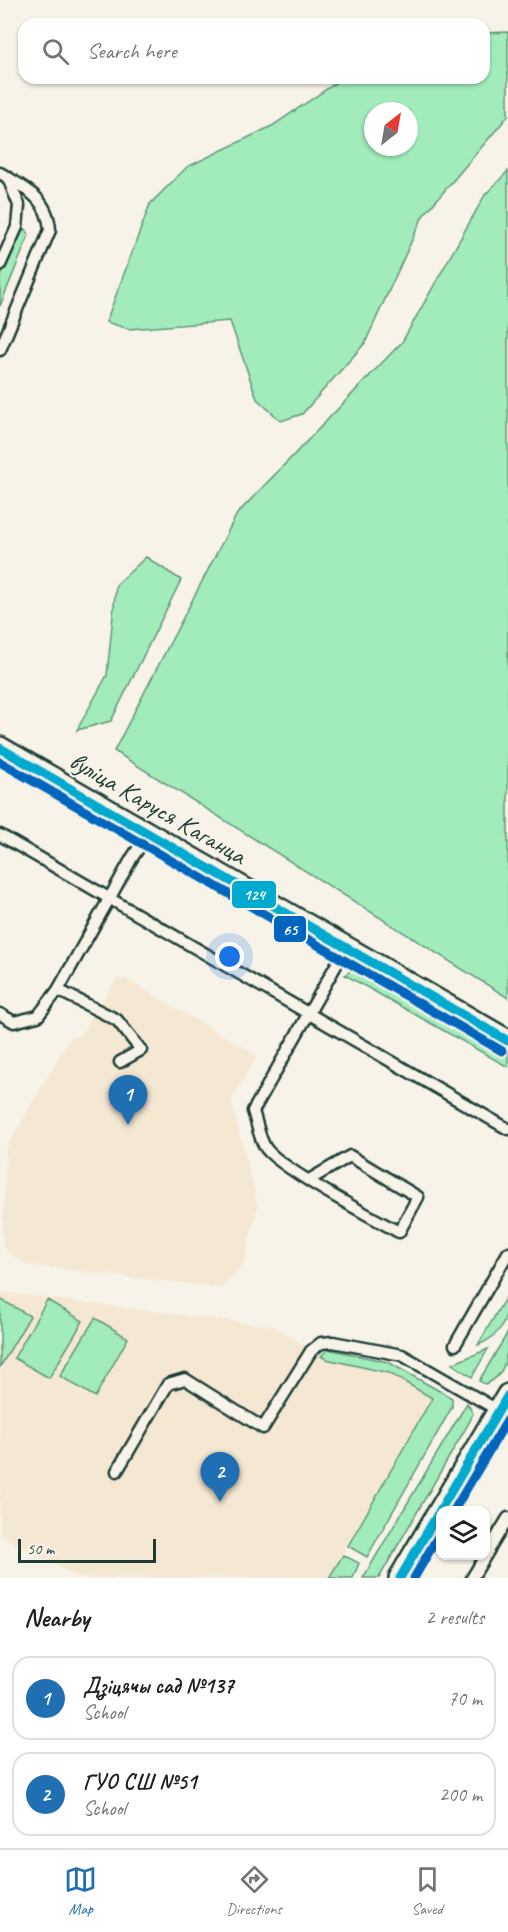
<!DOCTYPE html>
<html lang="en">
<head>
<meta charset="utf-8">
<style>
	:root { --surface:#fff; --page:#f6f6f6; --text:#202124; --muted:#757577; --line:#e0e0e0; --accent:#1f6fb2 }
	body { margin:0; font-family:Caveat,sans-serif; background:var(--page); color:var(--text) }
	.controls { position:absolute; right:18px; bottom:18px; display:grid; overflow:hidden; border-radius:12px; box-shadow:0 2px 4px #0004 }
	.controls button { width:54px; height:54px; display:grid; place-items:center; padding:0; border:0; border-bottom:2px solid var(--line); background:var(--surface); color:var(--text); font:30px sans-serif }
	.compass { position:absolute; left:364px; top:102px; width:54px; height:54px; border-radius:50%; background:var(--surface); box-shadow:0 2px 4px #0004; rotate:31deg }
	.scale { position:absolute; left:18px; bottom:15px; width:138px; box-sizing:border-box; padding-left:6px; border:3px solid #1f3d34; border-top:0; font-size:16px; line-height:21px; white-space:nowrap; color:#1f3d34; -webkit-text-stroke:4px #f7f3e8; paint-order:stroke }
	.you { position:absolute; left:230px; top:957px; width:21px; height:21px; margin:-15px; border:4px solid #fff; border-radius:50%; background:#1a73e8; box-shadow:0 0 0 9px #1a73e833 }
	.badge { display:grid; place-items:center; width:39px; height:39px; border-radius:50%; background:var(--accent); color:#fff; font-size:20px; font-weight:700 }
	.pin { position:absolute; translate:-50% -50px; filter:drop-shadow(0 2px 3px #0008) }
	.pin::after { content:''; position:absolute; top:32px; width:21px; height:18px; background:inherit; clip-path:polygon(0 0,100% 0,50% 100%) }
	.list { margin:0; padding:0; list-style:none }
	h2 { display:flex; justify-content:space-between; align-items:center; height:78px; margin:0; padding:0 24px; font-size:26px }
	h2 small { font-size:20px; font-weight:400; color:var(--muted) }
	.list li { display:grid; grid-template-columns:39px 1fr auto; gap:18px; align-items:center; box-sizing:border-box; height:84px; margin:0 12px 12px; padding:0 12px; border:2px solid var(--line); border-radius:18px }
	.list b { display:block; font-size:22px; white-space:nowrap }
	.list p { margin:0; font-size:20px; white-space:nowrap; color:var(--muted) }
	.list em { font-size:20px; font-style:normal; color:var(--muted) }
	.icon { flex:none; width:33px; height:33px; fill:none; stroke:currentColor; stroke-width:2; stroke-linecap:round; stroke-linejoin:round }
	.map { position:relative; flex:none; width:508px; height:1578px; overflow:hidden }
	.search { position:absolute; background:var(--surface); box-shadow:0 2px 4px #0004; left:18px; right:18px; top:18px; height:66px; display:flex; align-items:center; gap:15px; box-sizing:border-box; padding:0 21px; border-radius:18px; color:var(--muted); font-size:22px }
	.sheet { height:270px; background:var(--surface) }
	nav { display:flex; justify-content:space-around; align-items:center; box-sizing:border-box; height:84px; border-top:2px solid var(--line); background:var(--surface); font-size:16px; color:var(--muted) }
	nav a { display:grid; justify-items:center; gap:3px }
	nav .on { color:var(--accent) }
	.map>svg:first-child { display:block }
</style>
</head>
<body>
<div class="map">
<svg width="508" height="1578" viewBox="0 0 508 1578">
	<rect width="100%" height="100%" fill="#f7f3e8"/>
	<filter id="ink" filterUnits="userSpaceOnUse"><feTurbulence type="fractalNoise" baseFrequency=".0167" numOctaves="2"/><feDisplacementMap in="SourceGraphic" scale="12" xChannelSelector="R" yChannelSelector="G"/><feConvolveMatrix kernelMatrix="1 2 1 2 8 2 1 2 1" color-interpolation-filters="sRGB"/></filter>
	<g filter="url(#ink)">
		<g fill="#f5e8d3">
			<polygon points="124,978 257,1055 231,1101 258,1205 243,1266 221,1288 26,1265 2,1247 6,1149 70,1037 80,1036 116,980"/>
			<polygon points="0,1292 273,1326 326,1359 389,1373 432,1398 329,1578 79,1578 0,1535"/>
		</g>
		<g fill="#a2ecbb" stroke="#609478" stroke-width="1.5" fill-rule="evenodd">
			<path d="M 508,32 L 508,116 L 423,216 L 365,343 L 302,414 L 281,421 L 257,399 L 230,321 L 129,329 L 106,322 L 150,204 L 187,167 L 272,126 L 343,78 L 484,78 L 484,33 ZM 373,111 L 409,111 L 409,147 L 373,147 Z"/>
			<polygon points="508,171 508,998 114,751 237,514 402,342 485,195"/>
			<polygon points="20,229 26,229 29,235 0,306 0,278"/>
			<polygon points="146,557 181,580 111,721 77,730 107,675 116,585"/>
			<polygon points="353,969 362,972 508,1055 508,1067 345,975"/>
			<path d="M 508,1293 C 508,1319 503,1335 478,1345 Z"/>
			<polygon points="0,1299 30,1316 0,1367"/>
			<polygon points="47,1300 83,1321 49,1378 14,1358"/>
			<polygon points="95,1318 128,1338 95,1397 60,1376"/>
			<path d="M 508,1332 C 508,1351 507,1377 485,1384 L 479,1381 Z"/>
			<polygon points="328,1349 388,1362 452,1398 452,1407 367,1557 348,1546 432,1398 389,1373 326,1359 321,1356"/>
			<polygon points="488,1349 472,1377 452,1364"/>
			<polygon points="467,1403 473,1413 470,1421 379,1578 363,1578"/>
			<polygon points="343,1555 359,1563 353,1578 329,1578"/>
		</g>
		<g fill="none" stroke-linecap="round" stroke-linejoin="round">
			<g stroke="#1f3d34" stroke-width="15">
				<g id="lane">
					<path d="M 0,173 C 25,188 48,198 50,230 L 0,350"/>
					<polyline points="0,265 17,227 19,205 8,178"/>
					<polyline points="0,835 508,1129"/>
					<polyline points="58,990 117,1020 141,1050 120,1062"/>
					<polyline points="0,1014 14,1022 38,1016 58,990 132,858 148,834"/>
					<path d="M 309,1180 L 350,1156 L 418,1197 L 399,1232 C 373,1218 277,1167 265,1147 C 259,1137 257,1123 253,1111 L 347,946"/>
					<polyline points="455,1345 508,1253"/>
					<polyline points="117,1471 168,1384 185,1379 263,1428 311,1351 321,1343 333,1342 402,1355 508,1416"/>
					<polyline points="472,1578 508,1518"/>
				</g>
			</g>
			<g stroke="#1f3d34" stroke-width="26">
				<g id="street">
					<polyline points="0,748 508,1041"/>
					<polyline points="400,1578 508,1395"/>
				</g>
			</g>
			<use href="#lane" stroke="#f7f3e8" stroke-width="10"/>
			<use href="#street" stroke="#f7f3e8" stroke-width="21"/>
			<g stroke="#f7f3e8" stroke-width="14">
				<g id="bus-1">
					<polyline points="0,748 508,1041"/>
					<polyline points="400,1578 508,1395"/>
				</g>
			</g>
			<g stroke="#f7f3e8" stroke-width="14">
				<g id="bus-2">
					<polyline points="0,762 502,1051"/>
					<polyline points="454,1510 508,1419"/>
					<polyline points="414,1578 440,1533"/>
				</g>
			</g>
			<use href="#bus-1" stroke="#00a9ce" stroke-width="9"/>
			<use href="#bus-2" stroke="#0065bd" stroke-width="9"/>
		</g>
	</g>
	<g text-anchor="middle" dominant-baseline="central" stroke-width="4.5" stroke-linejoin="round" paint-order="stroke">
		<g font-size="26" fill="#1f3d34" stroke="#f7f3e8">
			<text transform="translate(158 808) rotate(30)">вуліца Каруся Каганца</text>
		</g>
	</g>
	<g stroke="#f7f3e8" stroke-width="2">
		<rect x="231" y="880" width="46" height="29" rx="6" fill="#00a9ce"/>
		<rect x="273" y="915" width="34" height="28" rx="6" fill="#0065bd"/>
	</g>
	<g font-size="16" text-anchor="middle" font-weight="bold" fill="#fff">
		<text x="254" y="900">124</text>
		<text x="290" y="935">65</text>
	</g>
</svg>
<div class="controls">
<button><svg class="icon" aria-label="layers" viewBox="0 0 24 24"><path d="M12 4l9 5-9 5-9-5zM3 14l9 5 9-5"/></svg></button>
</div>
<svg class="compass" viewBox="-18 -18 36 36"><path d="M0-13l5 13h-10z" fill="#e53935"/><path d="M0 13l5-13h-10z" fill="#757577"/></svg>
<div class="scale">50 m</div>
<div class="you"></div>
<div class="pin badge" style="left:128px;top:1125px">1</div>
<div class="pin badge" style="left:220px;top:1502px">2</div>
<div class="search"><svg class="icon" aria-label="search" viewBox="0 0 24 24"><circle cx="10" cy="10" r="6"/><path d="M15 15l6 6"/></svg>Search here</div>
</div>
<section class="sheet">
<h2>Nearby<small>2 results</small></h2>
<ul class="list">
<li><span class="badge">1</span><div><b>Дзіцячы сад №137</b><p>School</p></div><em>70 m</em></li>
<li><span class="badge">2</span><div><b>ГУО СШ №51</b><p>School</p></div><em>200 m</em></li>
</ul>
</section>
<nav>
<a class="on"><svg class="icon" aria-label="map" viewBox="0 0 24 24"><path d="M3 6l6-2 6 2 6-2v14l-6 2-6-2-6 2zM9 4v14M15 6v14"/></svg>Map</a>
<a><svg class="icon" aria-label="directions" viewBox="0 0 24 24"><path d="M12 3l9 9-9 9-9-9zM9 14v-3h6M13 9l2 2-2 2"/></svg>Directions</a>
<a><svg class="icon" aria-label="saved" viewBox="0 0 24 24"><path d="M7 4h10v16l-5-4-5 4z"/></svg>Saved</a>
</nav>
</body>
</html>
